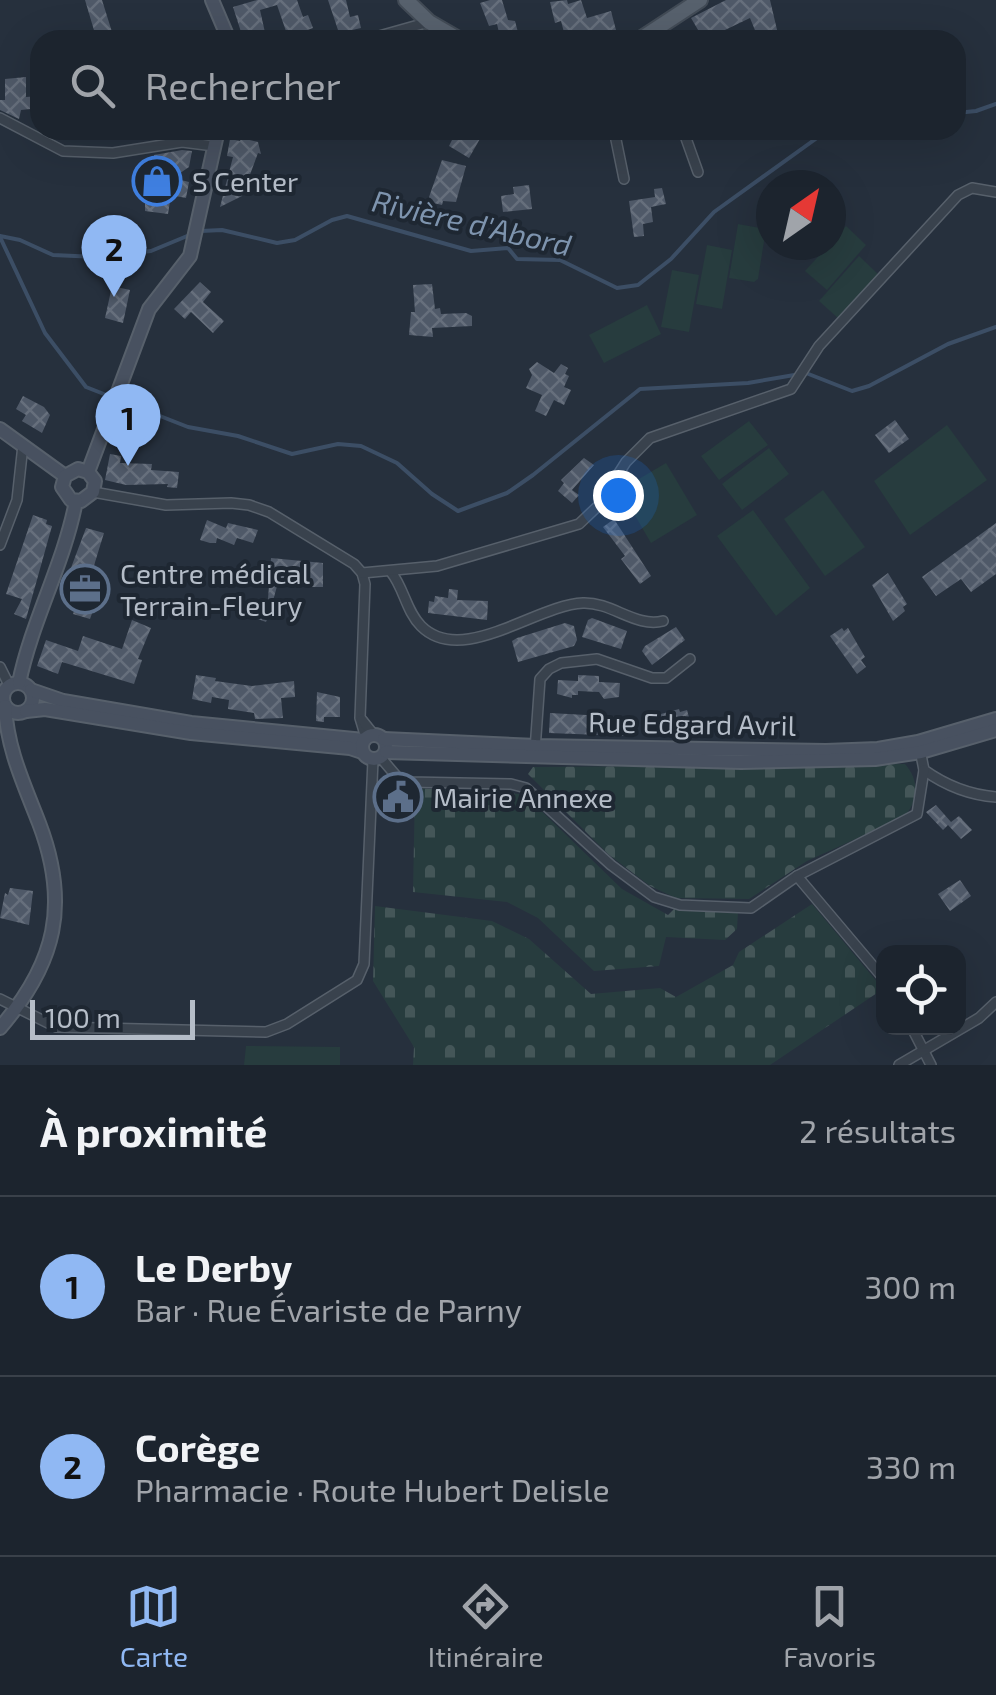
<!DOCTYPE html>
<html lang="fr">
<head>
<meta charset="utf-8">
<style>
	:root { --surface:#1c242e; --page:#252c36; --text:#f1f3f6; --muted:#a0a4aa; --line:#3a414a; --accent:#90b8f3 }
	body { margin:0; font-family:"Exo 2",sans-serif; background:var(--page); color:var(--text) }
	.controls { position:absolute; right:30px; bottom:30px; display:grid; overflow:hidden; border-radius:20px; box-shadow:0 10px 40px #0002 }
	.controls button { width:90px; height:90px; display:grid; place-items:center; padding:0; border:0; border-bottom:2px solid var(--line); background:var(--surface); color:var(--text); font:50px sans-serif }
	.compass { position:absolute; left:756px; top:170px; width:90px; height:90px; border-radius:50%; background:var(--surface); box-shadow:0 10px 40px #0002; rotate:34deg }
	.scale { position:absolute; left:30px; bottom:25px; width:165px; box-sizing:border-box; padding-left:10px; border:5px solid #b5bdc8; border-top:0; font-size:28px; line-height:35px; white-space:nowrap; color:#b5bdc8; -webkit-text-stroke:8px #1e2732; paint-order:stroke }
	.you { position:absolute; left:618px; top:495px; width:35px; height:35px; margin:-25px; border:8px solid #fff; border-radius:50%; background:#1a73e8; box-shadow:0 0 0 15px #1a73e833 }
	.badge { display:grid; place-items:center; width:65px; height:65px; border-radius:50%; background:var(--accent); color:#111; font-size:32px; font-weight:700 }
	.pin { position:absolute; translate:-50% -82px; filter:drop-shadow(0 2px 5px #0008) }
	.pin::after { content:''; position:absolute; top:52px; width:35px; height:30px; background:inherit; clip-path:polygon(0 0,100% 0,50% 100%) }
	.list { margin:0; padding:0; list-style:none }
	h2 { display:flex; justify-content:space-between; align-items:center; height:130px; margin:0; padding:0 40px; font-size:42px }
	h2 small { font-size:32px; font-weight:400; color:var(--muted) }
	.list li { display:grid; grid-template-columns:65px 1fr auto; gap:30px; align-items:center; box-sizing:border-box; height:180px; padding:0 40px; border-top:2px solid var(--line) }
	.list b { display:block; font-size:38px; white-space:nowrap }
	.list p { margin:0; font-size:32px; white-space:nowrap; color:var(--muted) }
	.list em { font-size:32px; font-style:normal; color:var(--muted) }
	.icon { flex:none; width:55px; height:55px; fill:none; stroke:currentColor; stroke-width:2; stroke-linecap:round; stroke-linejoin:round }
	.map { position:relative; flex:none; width:996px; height:1065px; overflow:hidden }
	.search { position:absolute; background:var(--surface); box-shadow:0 10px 40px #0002; left:30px; right:30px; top:30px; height:110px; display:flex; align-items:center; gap:25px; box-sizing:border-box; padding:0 35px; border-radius:30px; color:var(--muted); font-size:38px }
	.sheet { height:490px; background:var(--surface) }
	nav { display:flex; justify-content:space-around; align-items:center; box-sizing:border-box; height:140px; border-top:2px solid var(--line); background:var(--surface); font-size:28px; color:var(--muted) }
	nav a { display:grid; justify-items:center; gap:5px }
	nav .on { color:var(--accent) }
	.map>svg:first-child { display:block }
</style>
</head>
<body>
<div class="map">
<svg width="996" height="1065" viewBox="0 0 996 1065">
	<defs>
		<pattern id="cemetery-stones" width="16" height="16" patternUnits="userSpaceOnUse" patternTransform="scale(2.5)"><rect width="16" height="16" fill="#273c3e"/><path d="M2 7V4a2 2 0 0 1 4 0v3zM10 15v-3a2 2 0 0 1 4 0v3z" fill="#445658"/></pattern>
		<pattern id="building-cross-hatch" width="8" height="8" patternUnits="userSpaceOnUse" patternTransform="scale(2.5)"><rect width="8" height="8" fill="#4f5968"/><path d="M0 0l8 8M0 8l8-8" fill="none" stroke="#666f7c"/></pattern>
	</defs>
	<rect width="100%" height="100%" fill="#26303d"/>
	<g fill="url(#cemetery-stones)">
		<path d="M 905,764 C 920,781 919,803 902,818 L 807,861 L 749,899 L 676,898 L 650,886 L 608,854 L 528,774 L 533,767 Z"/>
		<polygon points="415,788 519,794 527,797 622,889 668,915 674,909 738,912 737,929 725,940 666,937 659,966 594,971 538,918 507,902 413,892"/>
		<polygon points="812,904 883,989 770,1065 413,1065 414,1047 373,981 375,906 492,921 529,939 591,994 660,988 676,997 733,965 739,952"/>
	</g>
	<g fill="#273c3e">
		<polygon points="738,224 766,229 758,279 754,282 729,278"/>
		<polygon points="846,226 866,245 827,290 805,271"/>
		<polygon points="707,245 732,250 722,309 696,304"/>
		<polygon points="859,256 879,275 839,319 819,301"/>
		<polygon points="672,270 699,275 689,332 661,327"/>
		<polygon points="647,305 661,334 604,363 589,335"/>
		<polygon points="749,421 768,445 719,480 701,456"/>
		<polygon points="947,425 987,480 910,535 874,481"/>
		<polygon points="769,448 789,474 742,510 722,484"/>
		<polygon points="666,463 697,515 651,543 620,490"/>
		<polygon points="823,490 865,547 825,576 784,519"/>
		<polygon points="753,510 810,588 776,616 717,536"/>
		<polygon points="246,1046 340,1047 340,1065 244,1065"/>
	</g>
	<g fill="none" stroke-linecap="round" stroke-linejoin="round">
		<g stroke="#3c4e65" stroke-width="4">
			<polyline points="956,113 976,111 996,104"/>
			<polyline points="201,231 222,230 277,243 295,240 332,220 347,216 471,251 508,248 517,259 560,260 617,288 638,285 671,259 714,212 828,130"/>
			<polyline points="0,236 20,240 53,255 97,257 151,251 192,234"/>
			<polyline points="0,237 45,333 86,387 188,427 238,436 292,454 338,444 361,446 397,463 432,494 458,511 507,493 533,475 640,389 748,383 806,373 852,391 869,386 948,344 996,327"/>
		</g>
	</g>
	<g fill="url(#building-cross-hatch)">
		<polygon points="85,0 102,0 112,32 118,30 121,40 92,40 96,37"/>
		<polygon points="257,0 297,0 303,17 308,15 313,28 288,37 277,5 260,10 266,37 263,40 239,40 237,33 241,32 233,7"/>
		<polygon points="328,0 346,0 350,17 358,15 361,28 339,33"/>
		<polygon points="490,0 502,0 508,20 515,21 520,40 500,37 497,24 489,26 480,3"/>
		<polygon points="567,0 568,4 581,0 587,18 611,11 616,30 590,36 591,40 566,40 561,21 555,23 550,2"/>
		<polygon points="726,0 770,0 778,34 759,40 750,18 704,40 691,18"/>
		<polygon points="26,77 26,97 40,96 40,108 21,110 19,119 0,110 0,100 5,100 5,79"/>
		<polygon points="457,130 485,130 469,158 449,146"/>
		<polygon points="241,138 258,142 261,154 258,153 242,196 220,207 233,157 227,156 230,139 240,141"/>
		<polygon points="182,150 192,151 189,167 173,178 189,182 186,198 171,195 168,214 145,211 145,190 153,189 154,155"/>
		<polygon points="442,160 466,166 456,202 443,201 442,205 429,202 429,197"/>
		<polygon points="529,185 532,209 503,212 501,196 514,194 513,187"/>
		<polygon points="662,188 666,204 651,207 653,222 643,224 644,236 634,237 629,201 655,197 654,189"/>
		<polygon points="200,282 211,292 203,302 224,321 213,333 191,312 185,319 174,309"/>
		<polygon points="432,284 435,309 440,308 441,314 466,313 472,316 472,326 432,328 433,337 409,335 411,312 415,312 413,285"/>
		<polygon points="112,286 130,290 123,323 105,318"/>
		<polygon points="537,362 554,373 561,364 568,368 565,374 569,376 564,387 571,390 564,405 554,400 546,416 535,411 542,395 526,388 532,375 529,369"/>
		<polygon points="23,396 44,407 50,415 42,433 22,421 26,415 16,409"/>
		<polygon points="895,420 909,439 889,453 875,435"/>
		<polygon points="110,454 121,456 120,463 152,464 151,470 179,472 177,488 167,487 168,484 126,485 105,480"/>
		<polygon points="584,458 594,465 572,490 579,495 572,503 558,491 564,483 561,480"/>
		<polygon points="33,515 47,520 46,524 52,526 26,619 14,614 22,599 6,594"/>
		<polygon points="614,519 651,576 640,584 621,559 625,556 603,527"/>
		<polygon points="207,520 226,528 228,523 258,530 253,543 237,538 234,545 217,538 216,543 210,543 200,540"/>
		<polygon points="996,523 996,574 971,592 961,579 936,596 922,577"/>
		<polygon points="86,528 104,533 92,572 105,577 90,619 73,614 83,587 66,581"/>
		<polygon points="271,558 323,563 323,587 312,587 312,582 279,579 271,608 278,610 275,619 268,617 266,622 258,619 257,613 263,598 268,599"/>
		<polygon points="888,573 907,604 903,607 905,611 893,621 872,585"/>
		<polygon points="449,589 458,590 457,600 488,601 487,620 428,613 429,601 434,602 435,596 448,598"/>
		<polygon points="592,618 627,631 621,649 582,637 588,620"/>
		<polygon points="132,620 151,628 138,659 142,660 134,684 62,662 58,674 37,666 46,640 78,651 83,636 122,649"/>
		<polygon points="565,623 574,626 577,640 574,646 518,662 512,641 517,638"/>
		<polygon points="676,627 685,640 652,665 642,651 645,646"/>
		<polygon points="842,628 844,631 848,628 865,657 861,660 866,667 857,674 830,636"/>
		<polygon points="196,675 216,678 215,681 252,686 294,681 295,697 281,698 283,718 255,719 254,713 228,709 229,700 212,697 211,703 192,699"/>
		<polygon points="578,675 599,676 599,682 620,683 619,697 604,699 599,692 578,691 578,695 572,695 572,698 557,694 558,680 578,681"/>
		<polygon points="317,692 340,697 340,717 324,717 324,722 316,721"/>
		<polygon points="679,709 680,712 687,710 691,725 648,734 645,722 651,720 650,717"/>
		<polygon points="550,713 623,717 627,720 626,736 549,733"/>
		<polygon points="936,805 951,822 959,816 972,830 961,839 948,825 943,830 926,812"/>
		<polygon points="960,880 971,896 950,911 938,894"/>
		<polygon points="10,888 33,891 29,925 0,918 5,893 8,895"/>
	</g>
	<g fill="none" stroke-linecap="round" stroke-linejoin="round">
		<g stroke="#57606b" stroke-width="12">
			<g id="street">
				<polyline points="365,40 429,22"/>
				<polyline points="0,118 63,151 113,153 182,142 214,146"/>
				<polyline points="614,130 624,179"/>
				<polyline points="683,130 698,172"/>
				<polyline points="93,492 166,505 231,503 249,505 269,512 354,564 362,573 365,584 360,718 366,738"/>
				<polyline points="0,545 17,500 23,445"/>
				<path d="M 391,572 C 404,588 406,611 421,626 C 462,667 536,605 583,603 C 612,602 636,628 663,621"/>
				<polyline points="362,573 437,566 579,524 598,506 626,462 650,438 791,389 819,346 958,195 972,188 996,192"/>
				<polyline points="0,667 9,685"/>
				<polyline points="362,720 374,735"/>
				<polyline points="535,750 540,679 549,669 561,663 597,659 652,678 666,678 690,659"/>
				<path d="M 920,750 L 924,770 C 945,785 970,795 996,797"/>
				<polyline points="381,758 398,778 409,782 511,784 526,788 611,865 654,897 680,905 751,908 797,876 917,814 924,770"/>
				<polyline points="797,876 884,979"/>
				<polyline points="0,999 56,1027 266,1032 287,1024 357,980 364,964 373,760"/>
				<polyline points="912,1028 931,1065"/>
				<polyline points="899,1065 979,1018 996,1002"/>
			</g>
		</g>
		<g stroke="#57606b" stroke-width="16">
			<g id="secondary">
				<polyline points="212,0 229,40"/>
				<polyline points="0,429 65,476"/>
				<polyline points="88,472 78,469 65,476 62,487 71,500 81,501 93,492 95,481 88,472 149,309 190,256 218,130"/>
				<circle cx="18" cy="698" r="15"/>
				<path d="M 19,683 C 32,620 64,564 76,501"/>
				<polyline points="31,690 63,701 191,723 364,740"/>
				<polyline points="26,711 45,709 191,733 350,748 362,752"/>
				<circle cx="374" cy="747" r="12"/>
				<polyline points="384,739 536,746 826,751 878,749 918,742 996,719"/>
				<polyline points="386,752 741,762 875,759 921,752 996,730"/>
				<path d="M 0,1028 C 56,963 70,904 39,823 C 24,784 7,749 5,706"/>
			</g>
		</g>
		<g stroke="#424b56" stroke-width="18">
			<g id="primary">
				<polyline points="406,0 429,22 460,40"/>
				<polyline points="639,40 700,0"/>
			</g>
		</g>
		<use href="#street" stroke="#39424d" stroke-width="9"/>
		<use href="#secondary" stroke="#485160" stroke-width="12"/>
		<use href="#primary" stroke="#57616d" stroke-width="14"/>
	</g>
	<defs>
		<g id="shop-ring" transform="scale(2.5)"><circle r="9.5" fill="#1e2732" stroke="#3f7fe0" stroke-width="1.5"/><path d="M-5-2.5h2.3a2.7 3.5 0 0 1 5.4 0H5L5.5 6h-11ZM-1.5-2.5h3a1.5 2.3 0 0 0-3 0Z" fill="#3f7fe0"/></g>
		<g id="office-ring" transform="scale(2.5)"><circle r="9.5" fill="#1e2732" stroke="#5c6f8a" stroke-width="1.5"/><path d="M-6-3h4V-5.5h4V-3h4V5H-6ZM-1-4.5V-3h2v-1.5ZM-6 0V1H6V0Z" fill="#5c6f8a"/></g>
		<g id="civic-ring" transform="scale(2.5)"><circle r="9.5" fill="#1e2732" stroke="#5c6f8a" stroke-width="1.5"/><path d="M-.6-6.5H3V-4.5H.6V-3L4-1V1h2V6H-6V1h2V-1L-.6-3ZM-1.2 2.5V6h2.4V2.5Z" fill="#5c6f8a"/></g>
	</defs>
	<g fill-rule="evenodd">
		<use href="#shop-ring" x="157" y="181"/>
		<use href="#office-ring" x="85" y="589"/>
		<use href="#civic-ring" x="398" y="797"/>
	</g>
	<g text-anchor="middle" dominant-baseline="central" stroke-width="8" stroke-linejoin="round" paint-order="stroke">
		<g font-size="28" fill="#b5bdc8" stroke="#1e2732" text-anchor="start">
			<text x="192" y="181">S Center</text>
			<text x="120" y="573">Centre médical<tspan x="120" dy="32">Terrain-Fleury</tspan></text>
			<text x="433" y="797">Mairie Annexe</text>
		</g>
		<g font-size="28" fill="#b5bdc8" stroke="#1e2732">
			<text transform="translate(692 723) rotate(1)">Rue Edgard Avril</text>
		</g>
		<g font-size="30" font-style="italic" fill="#7e94ae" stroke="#1e2732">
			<text transform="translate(472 222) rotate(13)">Rivière d'Abord</text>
		</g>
	</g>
</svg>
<div class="controls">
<button><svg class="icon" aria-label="locate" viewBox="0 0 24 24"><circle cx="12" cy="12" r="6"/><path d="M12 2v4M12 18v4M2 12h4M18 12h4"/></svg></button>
</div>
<svg class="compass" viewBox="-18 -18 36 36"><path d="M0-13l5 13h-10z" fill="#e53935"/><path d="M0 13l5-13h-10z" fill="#a0a4aa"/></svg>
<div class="scale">100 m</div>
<div class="you"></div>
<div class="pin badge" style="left:128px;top:466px">1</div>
<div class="pin badge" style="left:114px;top:297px">2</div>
<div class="search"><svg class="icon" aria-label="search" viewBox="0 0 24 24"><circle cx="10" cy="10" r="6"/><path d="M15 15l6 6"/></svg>Rechercher</div>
</div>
<section class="sheet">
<h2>À proximité<small>2 résultats</small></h2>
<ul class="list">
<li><span class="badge">1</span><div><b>Le Derby</b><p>Bar · Rue Évariste de Parny</p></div><em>300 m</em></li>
<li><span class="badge">2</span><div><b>Corège</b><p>Pharmacie · Route Hubert Delisle</p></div><em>330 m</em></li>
</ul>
</section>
<nav>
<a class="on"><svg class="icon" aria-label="map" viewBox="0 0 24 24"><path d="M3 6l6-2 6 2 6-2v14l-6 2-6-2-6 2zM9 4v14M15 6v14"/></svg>Carte</a>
<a><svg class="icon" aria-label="directions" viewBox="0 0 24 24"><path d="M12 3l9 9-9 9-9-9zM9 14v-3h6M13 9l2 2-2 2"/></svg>Itinéraire</a>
<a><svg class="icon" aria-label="saved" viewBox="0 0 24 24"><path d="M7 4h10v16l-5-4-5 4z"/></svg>Favoris</a>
</nav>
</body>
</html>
